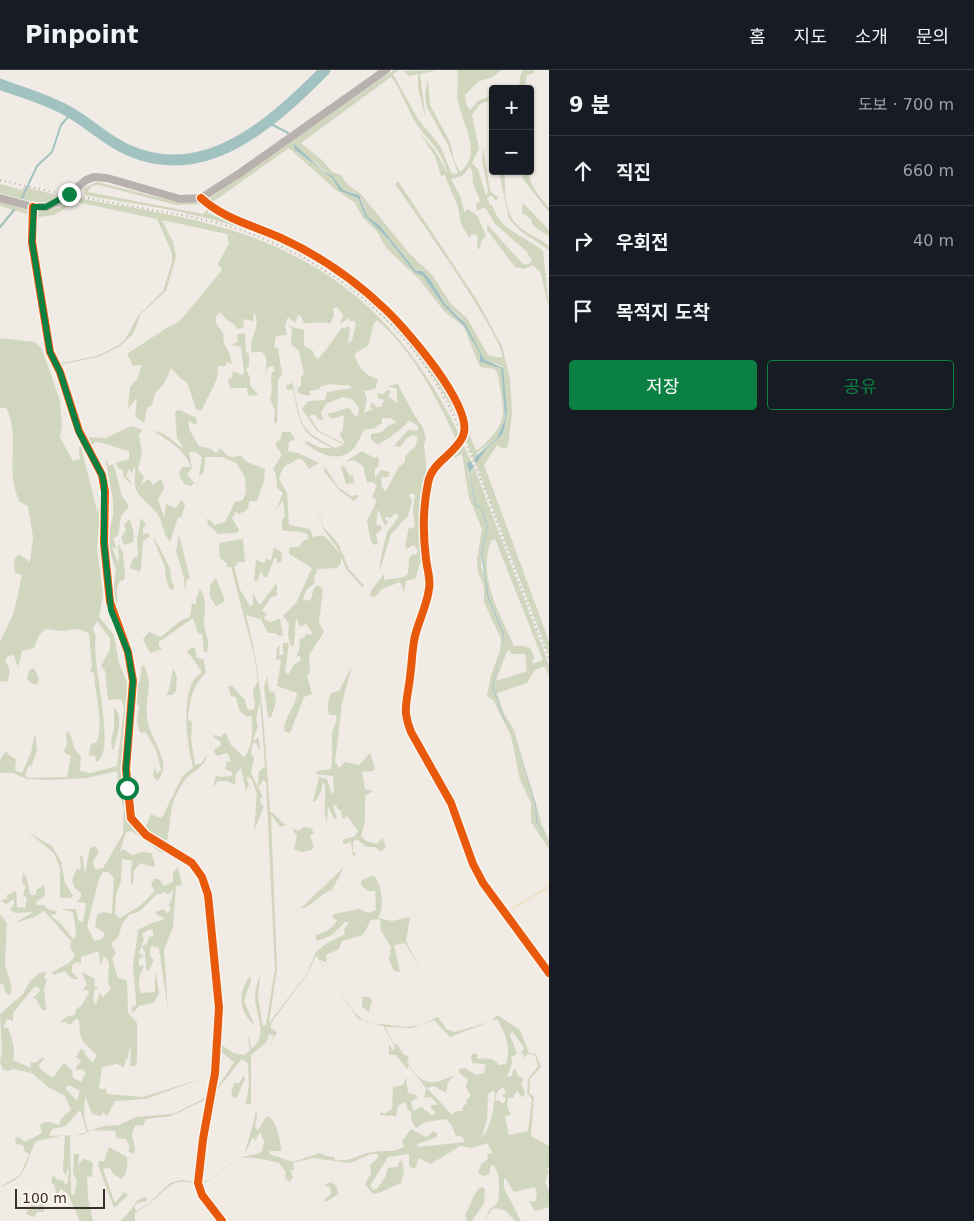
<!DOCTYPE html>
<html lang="ko">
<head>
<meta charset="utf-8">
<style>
	:root { --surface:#171b24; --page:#242831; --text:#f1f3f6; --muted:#9ea1a6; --line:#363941; --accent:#0b8043 }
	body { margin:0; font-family:"DejaVu Sans","Noto Sans KR",sans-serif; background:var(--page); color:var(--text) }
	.controls { position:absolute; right:15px; top:15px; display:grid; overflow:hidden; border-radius:5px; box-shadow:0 1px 4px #0004 }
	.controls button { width:45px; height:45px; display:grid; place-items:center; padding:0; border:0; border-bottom:1px solid var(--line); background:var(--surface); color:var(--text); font:25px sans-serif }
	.scale { position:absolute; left:15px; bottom:12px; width:90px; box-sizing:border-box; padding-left:5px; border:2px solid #3b302b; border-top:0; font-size:14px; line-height:18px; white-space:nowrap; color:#3b302b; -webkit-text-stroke:4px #fbf5ee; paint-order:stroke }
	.stop { position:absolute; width:15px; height:15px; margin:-11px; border:4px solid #0b8043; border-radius:50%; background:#fff }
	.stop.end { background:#0b8043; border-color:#fff; box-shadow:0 1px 5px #0008 }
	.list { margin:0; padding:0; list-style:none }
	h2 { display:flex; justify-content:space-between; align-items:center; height:65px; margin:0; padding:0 20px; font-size:21px }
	h2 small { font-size:16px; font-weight:400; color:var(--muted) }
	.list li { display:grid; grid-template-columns:32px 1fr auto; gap:15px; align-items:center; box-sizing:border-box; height:70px; padding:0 20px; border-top:1px solid var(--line) }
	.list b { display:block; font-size:19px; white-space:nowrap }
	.list em { font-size:16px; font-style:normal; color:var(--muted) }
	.actions { display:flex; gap:10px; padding:15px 20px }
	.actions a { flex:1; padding:11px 0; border:1px solid var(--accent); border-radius:5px; text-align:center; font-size:18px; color:var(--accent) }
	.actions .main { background:var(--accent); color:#fff }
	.icon { flex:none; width:28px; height:28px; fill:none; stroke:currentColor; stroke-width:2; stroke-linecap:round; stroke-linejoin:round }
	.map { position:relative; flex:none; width:549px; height:1151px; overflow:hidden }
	header { display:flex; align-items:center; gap:30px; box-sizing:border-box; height:70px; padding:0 25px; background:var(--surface); border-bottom:1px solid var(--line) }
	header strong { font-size:24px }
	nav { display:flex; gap:28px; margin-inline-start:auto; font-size:18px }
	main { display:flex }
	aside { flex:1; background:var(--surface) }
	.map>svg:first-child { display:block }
</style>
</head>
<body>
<header>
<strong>Pinpoint</strong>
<nav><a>홈</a><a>지도</a><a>소개</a><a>문의</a></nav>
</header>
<main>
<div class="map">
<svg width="549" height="1151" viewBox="0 0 549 1151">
	<rect width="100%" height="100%" fill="#f0ebe5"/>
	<g fill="#d1d6bf" fill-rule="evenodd">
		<path d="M 394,0 L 399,0 L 393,4 L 418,49 L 441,77 L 451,103 L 456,104 L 458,103 L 448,75 L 427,38 L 425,23 L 428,9 L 430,35 L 450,72 L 454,90 L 460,102 C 483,84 463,55 458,32 C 456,21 459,11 457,0 L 502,0 L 491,8 L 479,11 L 465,25 L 466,34 L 470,40 L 478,31 L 493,25 L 493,29 L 480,34 L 472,45 L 479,79 L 472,93 L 478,99 L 486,126 L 488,121 L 482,90 L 483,76 L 490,121 L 498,127 L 496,131 L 492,126 L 487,127 L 490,135 L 492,135 C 501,162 524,165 543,181 L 549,238 L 540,201 L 532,195 L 525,199 L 515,197 L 487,160 L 487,154 L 522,193 L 526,195 L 532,191 L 526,181 L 495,154 L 485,137 L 477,141 L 476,133 L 480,132 C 479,126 476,122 474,116 C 472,110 474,103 470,97 L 462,106 L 451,109 L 460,126 L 465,143 L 467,139 L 477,145 L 486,165 L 481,172 L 480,179 L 477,178 L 478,166 L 472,164 L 469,168 L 461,154 L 458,137 L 446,109 L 445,105 L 441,106 L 435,86 L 420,64 L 435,80 L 448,104 C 440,76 429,73 415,52 C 406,37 402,21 391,7 L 301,73 L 323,91 L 332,102 L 341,105 L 349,116 L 360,123 L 409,183 L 433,206 L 451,234 L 467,248 L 488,285 L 502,288 C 507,271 411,137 395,114 L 398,111 L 477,230 L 502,276 L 510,309 L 512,343 L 508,376 L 504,379 L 497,375 L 484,395 L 549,571 L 549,586 L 476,394 L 487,378 L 502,365 L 505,355 L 507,341 L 502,296 L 484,289 L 468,260 L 460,247 L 445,234 L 430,209 L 425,204 L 416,201 L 380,156 L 367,146 L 361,128 L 355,123 L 343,120 C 330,101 308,89 292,73 L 297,82 L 332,108 L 338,118 L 358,128 L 365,146 L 388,169 L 415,203 L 423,206 L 443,235 L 464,256 L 485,293 L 501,297 L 505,349 L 497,368 L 478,382 L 474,390 L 464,365 L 466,361 L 464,348 L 470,353 L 469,364 L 476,380 L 479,379 C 504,357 506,348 500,317 C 498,309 500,304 494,299 L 480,297 L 464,257 L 444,241 L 419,209 L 386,178 L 376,160 L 363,148 L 355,133 L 336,120 L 289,78 L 210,134 L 207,130 Z"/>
		<polygon points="437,0 420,4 426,50 418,18 418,4 409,6 404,1"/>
		<polygon points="523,0 534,0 534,3 527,5 524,19 519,19 520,7"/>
		<path d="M 499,101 L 504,101 C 506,123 503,145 522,159 C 531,166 541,169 549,176 L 549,180 L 522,162 L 509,149 Z"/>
		<path d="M 523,101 L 528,101 C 529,114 541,129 549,138 L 549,142 L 523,109 Z"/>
		<path d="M 97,112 L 181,133 L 200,132 L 203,134 L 176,135 L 99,115 L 92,116 L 88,122 L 193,142 L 203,144 L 208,139 L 208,143 C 233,154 259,160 283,171 C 347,201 411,254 444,316 C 450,328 464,344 462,357 C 413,256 329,180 218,151 C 174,139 129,133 84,125 L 85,121 L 82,119 Z"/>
		<path d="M 0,114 L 22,120 L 24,117 L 61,126 C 43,139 20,128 0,123 Z"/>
		<path d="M 72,127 C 125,137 180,144 231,160 C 344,196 409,262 460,366 L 457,372 C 438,329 413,281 377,250 L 374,253 L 368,276 L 354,284 C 359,297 363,305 378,309 L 375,319 L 364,321 L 367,329 L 364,343 L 373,339 L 370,337 L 372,332 L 377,337 L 381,337 L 384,330 L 378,328 L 377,323 L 383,324 L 387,320 L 391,321 L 388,326 L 397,333 L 397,319 L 388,316 L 398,314 L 413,343 L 423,358 L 426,368 L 424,375 L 427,405 L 422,445 L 423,489 L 419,495 L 416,508 L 406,511 L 404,522 L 400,512 L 382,519 L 375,527 L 370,526 L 372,519 L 384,504 L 384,510 L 404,507 L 408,504 L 409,488 L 413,484 L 416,485 L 418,481 L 414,475 L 406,479 L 405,476 L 409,457 L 412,459 L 415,456 L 413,441 L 415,425 L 413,423 L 409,425 L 412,431 L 408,446 L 391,464 L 380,500 C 379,495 385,468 387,463 C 390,457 396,452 399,445 L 395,443 L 391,448 L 386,447 L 385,449 L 388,452 L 385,456 L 378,439 L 376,454 L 381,456 L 382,459 L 376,464 L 378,473 L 375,475 L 371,472 L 367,451 L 377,431 L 372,427 L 377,415 L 372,412 L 367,413 L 363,396 L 354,390 L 345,392 L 362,381 L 374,388 L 377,387 L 379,389 L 378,397 L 375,398 L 375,408 L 381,400 L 390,402 L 388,407 L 381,407 L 382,418 L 386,421 L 398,398 L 405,392 L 405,386 L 415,377 L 418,367 L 413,365 L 406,369 L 400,377 L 394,376 L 408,360 L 418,361 L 418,356 L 409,350 C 406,356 383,374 377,374 L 371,369 L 371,364 L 382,362 L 388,356 L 397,352 L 390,348 L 382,348 L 382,353 L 375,358 L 364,360 C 361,365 358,373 354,378 C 339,394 320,385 305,373 L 306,371 L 321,378 L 332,378 C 325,374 317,371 311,366 C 297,355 297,335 293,319 L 287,320 L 286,315 L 291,314 L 292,311 L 300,348 L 304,356 L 311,364 L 334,378 L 344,375 L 317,361 L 302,339 L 308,331 L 325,330 L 327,322 L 352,318 L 349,315 C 337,317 333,311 320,317 L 320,319 L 309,321 L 311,325 L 308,326 L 298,323 L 297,318 L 301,316 L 301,307 L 304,304 L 299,281 L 291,274 L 292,259 L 288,256 L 304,260 L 304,276 L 313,281 L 314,286 L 318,289 C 322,286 339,262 342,257 L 344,259 L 348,256 L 350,258 L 348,274 L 352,270 L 356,254 L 354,251 L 349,251 L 350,247 L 340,254 L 343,245 L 337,237 L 333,238 L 334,246 L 330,254 C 323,250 313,254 304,253 L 301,246 L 298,245 L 295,253 L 288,247 L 285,256 L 287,265 L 276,266 L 274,277 L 278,278 L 282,304 L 278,310 L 277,354 L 274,352 L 275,341 L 270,328 C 274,318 269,310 272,302 L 275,301 L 273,296 L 268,297 L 265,305 C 266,296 269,288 262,282 L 252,282 C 247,267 263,258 254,242 L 253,251 L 244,249 L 243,258 L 237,259 L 234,254 L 227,250 L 220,242 L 216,246 L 216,253 L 223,263 L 224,274 L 229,282 L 232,294 L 227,292 L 225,296 L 218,296 L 217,309 L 201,341 L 196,339 L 187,312 L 181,309 L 171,298 L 165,312 L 155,324 L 152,335 L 147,338 L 144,353 L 135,346 L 137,328 L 128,338 L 130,317 L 137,309 L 142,295 L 133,296 L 127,284 L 168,257 L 179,252 L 222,200 L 218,194 L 229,173 L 227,164 L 162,150 L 173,172 L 176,187 L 166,221 L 141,244 L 133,264 L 119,277 L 98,287 L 63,294 L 86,367 L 106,368 L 131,356 L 142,360 L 139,365 L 142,384 L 138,399 L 144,407 L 140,416 L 149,409 L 153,415 L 159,410 L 162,410 L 164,419 L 158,429 L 164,448 L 166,434 L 176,438 L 181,430 L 185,434 L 181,448 L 178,447 L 170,472 C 163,465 163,452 157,443 C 151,435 141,429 136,420 C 133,412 136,404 135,396 L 132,403 L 129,399 L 126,406 L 132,413 L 131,414 L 123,406 L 123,400 L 119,399 L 115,393 L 129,389 L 129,381 C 119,379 107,373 95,372 L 91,377 L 99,395 L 81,363 L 52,280 L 34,179 L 36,141 C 50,142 62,137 72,127 ZM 76,132 L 157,149 L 172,183 L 172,192 L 163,221 L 138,246 L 126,268 L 119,275 L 97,286 L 62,293 L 55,281 L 52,271 L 36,178 L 38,147 L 54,145 ZM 343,327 L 352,329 L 359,338 L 358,345 L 355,346 L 349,338 L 327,344 L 332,349 L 344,345 L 343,359 L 340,365 L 345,374 L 319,361 L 309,346 L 314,344 L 318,349 L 324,350 L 321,343 L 326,334 Z"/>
		<polygon points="0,132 30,141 29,174 36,220 28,176 27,144 15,140 0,159 0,155 13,140 0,136"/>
		<polygon points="524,134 549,160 549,166 533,156 531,149 522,143 522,135"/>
		<polygon points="245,263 246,282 249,284 249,296 246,299 250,308 250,315 258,325 248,326 247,318 230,318 228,309 232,307 233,301 242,305 244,303 241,277 232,275 238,271 237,264"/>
		<path d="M 0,268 L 35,272 L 42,279 L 60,331 L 62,356 L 60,367 L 73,391 L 80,389 L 79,378 L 82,373 L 81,377 L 98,444 L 100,427 L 98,402 L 101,434 L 97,479 L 103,524 L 99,547 L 114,565 L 119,593 L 130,620 L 123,699 L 128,747 L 142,765 L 193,797 L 202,811 L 207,832 L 217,933 L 215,988 L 209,1028 L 171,1046 L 146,1049 L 143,1056 L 136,1055 C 127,1066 138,1075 134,1084 L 128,1081 L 130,1077 L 126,1069 L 116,1068 L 115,1061 L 92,1060 L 82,1065 L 70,1065 L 71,1123 L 74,1126 L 77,1111 L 73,1103 L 74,1084 L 79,1084 L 78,1095 L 83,1089 L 91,1091 L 93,1094 L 92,1107 L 87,1106 L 88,1128 L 93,1151 L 80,1151 L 68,1124 L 61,1119 L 59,1121 L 58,1130 L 54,1115 L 51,1112 L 53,1105 L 57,1110 L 62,1110 L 66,1115 L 68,1111 L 69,1095 L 66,1105 L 63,1101 L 65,1065 L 37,1071 C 27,1083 29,1101 15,1110 C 11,1113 5,1115 0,1117 L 20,1105 L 29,1084 L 25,1082 L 23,1075 L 16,1074 L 15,1068 L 19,1067 L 25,1072 L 42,1063 L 40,1055 L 42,1053 L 49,1052 L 59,1055 L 62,1048 L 71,1040 L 65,1026 L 48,1017 L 32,1003 L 13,999 L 8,1001 L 3,999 L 0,992 L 2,982 L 0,944 L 23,924 L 30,911 L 40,903 L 47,902 L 44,907 L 47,911 L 44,918 L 46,940 L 42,940 L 36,929 L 33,928 L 40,921 L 39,918 L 35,916 L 13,943 L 13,951 L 7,949 L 3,957 L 8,958 C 12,967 16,981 13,990 L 31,998 L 30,993 L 37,992 L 43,987 L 44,989 L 39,995 L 40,999 L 53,1008 L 64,993 L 72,1000 L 73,1008 L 81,1012 L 86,1003 L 82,999 L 77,1000 L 76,997 L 81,991 L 76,987 L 81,979 L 84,981 L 86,986 L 93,992 L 97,985 L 84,973 L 80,965 L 79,950 L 76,949 L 70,955 L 66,952 L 61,953 L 61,951 L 68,946 L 75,945 L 76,939 L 81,936 L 89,923 L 89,921 L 83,919 L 87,915 L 82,902 L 95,909 L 94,916 L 99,918 L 94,920 L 93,931 L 96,935 L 100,922 L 103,928 L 111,918 C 103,908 115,893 104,886 L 100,896 L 99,881 L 81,887 L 81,893 L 77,892 L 72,895 L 72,902 L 79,910 L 71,908 L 65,901 L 53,905 L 52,902 L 69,893 L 75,886 L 70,877 L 71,871 L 44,841 L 34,847 L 15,853 L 33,842 L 15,843 L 10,839 L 14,835 L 14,829 L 6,834 L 0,830 L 7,829 L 7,825 L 16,821 L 17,837 L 25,838 L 27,829 L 23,824 L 26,816 L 22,813 L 23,802 L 27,809 L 30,825 L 36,825 L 36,820 L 44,815 L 45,826 L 36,832 L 37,835 L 44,835 L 49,840 L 57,841 L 56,844 L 50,845 L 61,854 L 73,869 L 75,869 L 76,862 L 73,842 L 61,839 L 76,839 L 78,850 L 83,853 L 86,835 L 85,833 L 77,832 L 81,827 L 81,823 L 75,818 L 72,810 L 77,798 L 79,800 L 81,797 L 80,786 L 82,785 L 85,803 L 90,778 L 95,776 L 99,781 C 97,789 89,790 96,800 L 103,798 L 123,764 L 124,738 L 119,723 L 117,701 L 87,708 L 49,710 L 27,709 L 13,703 L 0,703 L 0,690 L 6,681 L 10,686 L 16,689 L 15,698 L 16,701 L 22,703 L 31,683 L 35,663 L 37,680 L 32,695 L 28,697 L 25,706 L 28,708 L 67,707 L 71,686 L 65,683 L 64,680 L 67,675 L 66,664 L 69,661 L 75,680 L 81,686 L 80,701 L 91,703 L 117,696 L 124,638 L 121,629 L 108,630 L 105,601 L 101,596 L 110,579 L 110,568 L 97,551 L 93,558 L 96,567 C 90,587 118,686 96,692 L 95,685 L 89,686 L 91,674 L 97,672 C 104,648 95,627 94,603 L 90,601 L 92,596 L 89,563 L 78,559 L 62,561 L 45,559 L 39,565 L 34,578 L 22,581 L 18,598 L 14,585 L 8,586 L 5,591 C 10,598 11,604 7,612 L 0,611 L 0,572 L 14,542 L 22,505 L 15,503 L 14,490 L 19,484 L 30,492 L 33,467 L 28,436 L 20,432 C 4,403 21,363 6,338 L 0,338 ZM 132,761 L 160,782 L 171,784 L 187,793 L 200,809 L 204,820 L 216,933 L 212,1002 L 207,1007 L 143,1027 L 107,1024 L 105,1016 L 104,1020 L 99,1018 L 102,997 L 117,994 L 124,997 L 126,989 L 128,989 L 129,979 L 131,979 L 130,996 L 136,996 L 137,990 L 137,953 L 128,943 L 127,913 L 126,910 L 118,908 L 112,889 L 116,883 L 111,874 L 118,867 L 123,852 L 129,845 L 140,841 L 156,825 L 165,822 L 168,825 L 173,820 L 172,829 L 169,834 L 171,840 L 167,843 L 163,839 L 156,842 L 157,845 L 163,847 L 164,849 L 149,854 L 138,860 L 133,897 L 136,931 L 136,935 L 132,937 L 131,935 L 133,943 L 139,936 L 153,933 L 159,924 L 155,899 L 155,922 L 141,923 C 136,911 140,906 144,895 L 139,896 L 139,888 L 144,887 L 139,883 L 144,869 L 142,864 L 150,859 L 153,861 L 153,866 L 149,867 L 147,874 L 142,876 L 145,882 L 146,899 L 149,901 L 154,890 L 150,886 L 150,878 L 152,876 L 159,878 L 168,941 L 164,880 L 173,857 L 176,816 L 182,815 L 178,797 L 173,803 L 173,812 L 164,816 L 159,809 L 154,809 L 151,815 L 155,821 L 141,835 L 120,848 L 115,844 L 116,825 L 121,811 L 122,789 L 133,791 L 131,799 L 131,815 L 133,814 L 134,801 L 140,793 L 153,797 L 155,794 L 151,783 L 141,782 L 132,785 L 124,779 L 120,782 L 126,762 ZM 103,802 L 108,802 L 114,808 L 112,844 L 104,842 L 97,845 L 95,857 L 102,861 L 105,865 L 100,870 L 94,871 L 87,856 L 99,809 ZM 212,1005 L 207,1027 L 173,1044 L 136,1047 L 119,1055 L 104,1056 L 88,1061 L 84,1047 L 85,1026 L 92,1044 L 101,1046 L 103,1042 L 106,1046 L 108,1045 L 115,1031 L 146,1029 ZM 69,1015 L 80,1021 L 77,1031 L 66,1019 L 66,1017 ZM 80,1040 L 87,1062 L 76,1065 L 49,1066 L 52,1059 L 66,1056 Z"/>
		<path d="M 180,340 L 196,348 L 197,353 L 194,355 L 189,350 L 189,359 L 199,376 L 211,379 L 216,383 L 220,378 C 229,386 229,390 241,385 L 245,391 L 265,399 L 264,411 L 257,431 L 250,431 L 247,440 L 239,444 L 236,442 L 232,448 L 239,460 L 237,463 L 218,464 L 208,455 L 207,448 L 215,455 L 225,452 L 235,432 L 243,430 L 246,422 L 245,407 L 236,393 L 222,387 L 205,387 L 204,401 L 199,407 L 202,387 L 195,382 L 189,382 L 192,398 L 187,404 L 194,413 L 191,416 L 184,414 L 179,404 L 182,397 L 191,397 C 185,379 167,370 152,360 L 164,364 L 184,379 L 177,368 L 175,341 Z"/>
		<path d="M 282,362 L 290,362 L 295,369 L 289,372 L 288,381 L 298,383 L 319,393 L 309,399 L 303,390 L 298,388 C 288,398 284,390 279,409 L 287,423 L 289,455 L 310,459 L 313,468 C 327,459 331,477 340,482 L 324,460 L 313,424 L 324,458 L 338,473 L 349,499 L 364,516 L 363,518 L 347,500 L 341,487 L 341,493 L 337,498 L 318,499 L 314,507 L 315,513 L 307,519 L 303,529 L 306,531 L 311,529 L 314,518 L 318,515 L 323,519 L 319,553 L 324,562 L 309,585 L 310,603 L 307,605 L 312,624 L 304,627 L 290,663 L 285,662 C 281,650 297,636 297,623 L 277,616 L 281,591 L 280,589 L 276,590 L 277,578 L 280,576 L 279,585 L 283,585 L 283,573 L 289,573 L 285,601 L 288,605 L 294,595 L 301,590 L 300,586 L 296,587 L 299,580 L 300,569 L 305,567 L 305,564 L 311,565 L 312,562 L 306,554 L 300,557 L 296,547 L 294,575 L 291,577 L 288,565 L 289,553 L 283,546 L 296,533 L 312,498 L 289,484 L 290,477 L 299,477 L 304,470 L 309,469 L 307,464 C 298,459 291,463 282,460 L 282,449 L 285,447 L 283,430 L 276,440 L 283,423 L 277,418 L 276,404 L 273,399 L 282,385 L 275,374 L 281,368 Z"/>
		<path d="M 462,372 L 471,391 L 467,397 L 475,435 L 481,439 L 487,457 L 481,483 L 481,497 L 487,514 L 489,533 L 503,564 L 503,577 L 492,617 L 504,650 L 512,659 L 535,734 L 536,752 L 549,771 L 549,779 L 531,752 L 531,733 L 520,710 L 511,666 L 493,630 L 487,626 L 491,605 L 500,581 L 501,569 L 484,532 L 484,516 L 478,502 L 477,490 L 482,459 L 469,428 L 462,384 C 454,388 444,391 438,397 C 420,418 430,465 427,490 L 427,425 L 434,400 Z"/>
		<polygon points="105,387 109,396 112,394 114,396 122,426 129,436 121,446 118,466 113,468 117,479 112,477 117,490 119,491 118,473 123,482 125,506 124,510 120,511 117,517 117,548 113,520 116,499 109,480 108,468 113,445 113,430"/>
		<polygon points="344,396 350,406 353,405 354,413 346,414 341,397"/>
		<polygon points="325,397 338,417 351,426 358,425 358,427 354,431 339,420 324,401"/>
		<path d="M 474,397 L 549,595 L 549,606 L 545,597 C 534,597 532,605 527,613 L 497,623 L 503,642 L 514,660 L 542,755 L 549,770 L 536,752 L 536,734 L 512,659 L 505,650 L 493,617 L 503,577 L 504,563 L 489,528 L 482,483 L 488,457 L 482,439 L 476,434 L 469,402 ZM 495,469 L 543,590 L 532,594 L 534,587 L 531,579 L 524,576 L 514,576 C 500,544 477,506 491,471 ZM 509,580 L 512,584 L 525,584 L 527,601 L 496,611 L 507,581 Z"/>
		<polygon points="141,448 146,455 143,458 143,464 148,463 150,466 143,471 141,499 135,511 139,501 131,499 130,497 133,489 138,486 137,470"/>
		<path d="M 129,449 C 132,454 135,464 133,472 L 124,475 L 121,468 L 126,460 L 124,455 Z"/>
		<polygon points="179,464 190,509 187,509 185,521 184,507 176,481"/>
		<path d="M 153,468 C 158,473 167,492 170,499 C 172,506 169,509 174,515 L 173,520 L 170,519 L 166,509 L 165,497 Z"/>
		<path d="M 243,469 L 245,492 L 237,492 L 237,496 L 234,496 L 240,520 L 250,536 L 253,535 L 253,524 L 260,535 L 276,514 L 277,515 L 277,526 L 271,527 L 262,541 L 267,544 L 264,548 C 271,556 273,549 280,549 L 283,565 L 279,566 L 275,563 L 268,563 L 261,549 L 246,545 C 263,610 265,674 270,741 L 286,755 L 280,757 L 271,744 L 277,899 L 269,953 L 308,902 L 315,883 L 327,873 L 345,864 L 344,860 L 349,852 L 345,852 L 332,865 L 317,871 L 315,865 C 324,864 333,858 337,850 L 332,847 L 334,844 L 359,839 L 369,843 L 376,840 L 375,821 L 368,821 L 361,815 L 361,811 L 373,805 C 382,812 385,839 378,848 L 392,851 L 410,847 L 406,871 L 421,900 L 405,873 L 394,875 L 400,902 L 394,901 L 389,890 L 391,877 L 381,861 L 380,849 L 371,850 L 363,865 L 342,871 L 339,879 L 326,885 L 327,893 L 318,889 L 355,943 L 365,952 L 405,957 L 420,955 L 438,947 L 446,959 L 455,962 L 492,951 L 497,945 L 520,960 L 529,983 L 536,984 L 541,997 L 530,1009 L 529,1023 L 534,1027 L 531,1066 L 549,1076 L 549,1098 L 547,1099 L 549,1101 L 545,1112 L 549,1121 L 549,1137 L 535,1141 L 529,1131 L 535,1132 L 537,1125 L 535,1117 L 514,1122 L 506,1109 L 504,1109 L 504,1118 L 521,1151 L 515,1151 L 506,1141 L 496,1138 L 491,1140 L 485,1151 L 489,1140 L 498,1132 C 499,1121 501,1105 494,1096 L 491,1095 L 489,1104 L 484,1106 L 478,1103 L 481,1094 L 488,1089 L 487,1084 L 493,1083 L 487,1073 L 472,1078 L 460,1076 L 431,1094 L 418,1088 L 416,1097 L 413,1099 L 409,1095 L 409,1084 L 388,1087 L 370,1116 L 373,1120 L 377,1119 L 385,1107 L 388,1098 L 397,1097 L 400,1091 L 402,1091 L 404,1101 L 401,1113 L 376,1124 L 372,1123 L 365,1114 L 371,1104 L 370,1095 L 378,1088 L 378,1084 L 371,1084 L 350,1093 L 313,1088 L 293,1093 L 294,1100 L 290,1100 L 293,1107 L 290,1112 L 285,1108 L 286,1102 L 279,1093 C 271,1090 249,1086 240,1088 C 231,1092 215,1107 204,1113 L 204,1125 L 200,1113 C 216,1109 225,1094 240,1088 C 247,1085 255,1086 262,1081 L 264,1072 L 260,1062 L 255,1071 L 253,1067 L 244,1085 L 254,1051 L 256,1038 L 257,1045 L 255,1058 L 258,1060 L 267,1046 C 278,1050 279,1070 282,1081 L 270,1081 L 269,1084 L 293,1092 L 320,1083 L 326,1086 L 334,1087 L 335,1090 C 354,1092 357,1084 373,1082 C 384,1080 393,1083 404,1077 L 402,1071 L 411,1059 L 426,1067 L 430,1065 L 432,1061 L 437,1063 L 437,1067 L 417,1074 L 419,1077 L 465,1072 L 462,1067 L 455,1065 L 452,1056 L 446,1049 L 426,1052 L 416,1058 L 412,1052 L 411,1042 L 408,1040 L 405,1032 L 398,1036 L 396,1046 L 381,1045 L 380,1041 L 384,1044 L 392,1039 L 393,1017 L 403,1015 L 406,1007 L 408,1023 L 417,1025 L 417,1028 L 411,1032 L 413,1041 L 421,1037 L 432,1045 L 436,1043 L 431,1038 L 431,1035 L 438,1035 L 431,1027 L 424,1028 L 426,1018 L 409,996 L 407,999 L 396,985 L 389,985 L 389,974 L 393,981 L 395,977 L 383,956 L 358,949 L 316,885 L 308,903 L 271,953 L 271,958 L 277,962 L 267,981 L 274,966 L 269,964 L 267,972 L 251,985 L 251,1034 L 246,1034 L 249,1013 L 248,993 L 242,989 L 212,1026 L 234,992 L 219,980 L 219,973 L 233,983 L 244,985 L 250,980 L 248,968 L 249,966 L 251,979 C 269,965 256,947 255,928 C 255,920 257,913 260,905 L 258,928 L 263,956 L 266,955 L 275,899 L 266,712 L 263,710 L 259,717 L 258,715 L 259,702 L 265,696 L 260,630 L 256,649 L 258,656 L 253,670 L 256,670 L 258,667 L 261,683 L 256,673 L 253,673 L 251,683 L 254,689 L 251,703 L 263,727 L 260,728 L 261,734 L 264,736 L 254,761 L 257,724 L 251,708 L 246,707 L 249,715 L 246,721 L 241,698 L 236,704 L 235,715 L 228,711 L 218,711 L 213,718 L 216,705 L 220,707 L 232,706 L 232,702 L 225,699 L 227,691 L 231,692 L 229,685 L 226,683 L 218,686 L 215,684 L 214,680 L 221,675 L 220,671 L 213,667 L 214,665 L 221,667 L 224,663 L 226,664 L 231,675 L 244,687 C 252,681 254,655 251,645 L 247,647 L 239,640 L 236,627 L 231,626 L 228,616 L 232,616 L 245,630 L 247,639 L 253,640 L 255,636 L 253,620 L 258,611 L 254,585 L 231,497 L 227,497 L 227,493 L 220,488 L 219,473 ZM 497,949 C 505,963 512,978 506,994 L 499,995 C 491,985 486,990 476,988 L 478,985 L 473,983 L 471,986 L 472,993 L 484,994 L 486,995 L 484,1003 L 476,1005 L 465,998 L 459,999 L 460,1004 L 468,1009 L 466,1017 L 471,1026 L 466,1030 L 467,1034 L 464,1035 L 462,1041 L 456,1041 L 452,1045 L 427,1018 L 434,1016 L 446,1023 L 448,1012 L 454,1006 C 449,1006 447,1009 443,1010 C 423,1017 417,1006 407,992 L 409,987 L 403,984 L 397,974 L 394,974 L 385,957 L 412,958 L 434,950 L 450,967 ZM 512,961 L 524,978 L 520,984 L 523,983 L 524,988 L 528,984 L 535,985 L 538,996 L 528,1009 L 527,1023 L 532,1029 L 528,1061 L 509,1065 L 505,1046 L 511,1045 L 507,1036 L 508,1028 L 513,1028 L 517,1021 L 523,1028 L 525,1022 L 521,1014 L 524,1008 L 518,1006 L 515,999 L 513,1000 L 512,1006 L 507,1007 L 512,993 L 511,987 L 517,984 L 510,965 ZM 503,1017 L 506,1022 L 502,1026 L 506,1029 L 503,1034 L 499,1030 L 495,1031 L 497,1022 ZM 493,1020 L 495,1023 C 494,1036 491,1059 482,1067 L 487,1049 L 488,1024 Z"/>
		<polygon points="274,477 282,483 281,492 277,493 277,488 274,489 267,507 264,507 261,501 257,512 254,510 256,489 260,492 265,493 266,488 271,491"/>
		<polygon points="216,508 225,531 216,536 210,527 210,515"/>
		<path d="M 200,519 C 208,531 204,541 204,554 C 205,564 211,572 207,582 L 204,582 L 202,564 L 198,563 L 193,548 C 181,556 171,564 159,572 L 159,577 L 162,579 L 150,583 L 143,569 L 149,562 L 161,567 L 180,551 L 190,547 L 192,533 L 196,535 L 196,529 Z"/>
		<path d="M 193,577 L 196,580 L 196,587 L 204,590 L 206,603 C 193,614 189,632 188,649 L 192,652 L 191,669 L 195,695 L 201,694 L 207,684 C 207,697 191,701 185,710 C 166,736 173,747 167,771 L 170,775 L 174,774 L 173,779 L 144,761 L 151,744 L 160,748 L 163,746 L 182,707 L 193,697 C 187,673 182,636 192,613 C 194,609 199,605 202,602 L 187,581 Z"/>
		<path d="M 142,595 L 145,596 C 146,602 149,609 149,615 C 148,627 145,640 148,653 C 151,670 174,694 157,711 L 153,706 L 155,696 L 156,704 L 161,700 L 156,680 L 146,662 L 140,663 L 137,652 L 139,636 L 133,632 L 137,625 L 137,614 L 140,611 Z"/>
		<path d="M 352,596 L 342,633 L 335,691 L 339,698 L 345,692 L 359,695 L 370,683 L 375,698 L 373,701 L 362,702 L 365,719 L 373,721 L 365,726 L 365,752 L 361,766 L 366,771 L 377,774 L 382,768 L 386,776 L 381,782 L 375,777 L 366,777 L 358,770 L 355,770 L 353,772 L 353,781 L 357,784 L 353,786 L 351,772 L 345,774 L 343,774 L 343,770 L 355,766 L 358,761 L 347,746 L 344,749 L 342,747 L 341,740 L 338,740 L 336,735 L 333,735 L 337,749 L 334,749 L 328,736 L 327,753 C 321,739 329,720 323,712 L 321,722 L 315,732 L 313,731 L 319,707 L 327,709 L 331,722 L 334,724 L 333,706 L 316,704 L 317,701 L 331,699 C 333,687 332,677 332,665 C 332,657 338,653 336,645 L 329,645 C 327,639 328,628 331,623 L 339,621 Z"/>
		<polygon points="34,598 39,608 37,615 30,613 27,608 29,601"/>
		<polygon points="173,599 177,606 176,621 172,625 166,625 169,620"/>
		<path d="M 267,606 L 269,621 L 275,623 C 277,632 274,639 271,647 L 268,647 L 264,618 Z"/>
		<path d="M 114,637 C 125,648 116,666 114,679 L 112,679 L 111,670 L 114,660 Z"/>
		<polygon points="304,757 311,758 314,763 310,766 314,776 312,780 302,782 294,779 297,766 292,758 298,761"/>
		<polygon points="28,762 52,776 61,791 65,813 73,826 71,828 60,828 60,798 54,783"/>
		<path d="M 344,797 L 332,820 C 320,823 312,837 300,839 Z"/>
		<polygon points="0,844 7,853 5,894 12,919 10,925 5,922 4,915 0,914"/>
		<path d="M 250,906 L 251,910 L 244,931 L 255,956 C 239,942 237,923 250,906 Z"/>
		<polygon points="362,927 368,927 372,930 369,942 362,937"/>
		<polygon points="244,1005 245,1009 237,1027 234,1028 231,1024 234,1013 239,1013"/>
		<path d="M 109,1077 L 127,1087 C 128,1094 128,1104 121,1109 L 113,1104 L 110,1098 L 103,1099 L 115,1133 L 124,1122 L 128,1125 L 114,1138 L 98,1095 L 99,1091 L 104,1091 Z"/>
		<path d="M 181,1110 L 196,1112 L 197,1114 C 171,1107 169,1118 151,1132 C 146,1136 140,1139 135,1143 L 135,1151 L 120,1151 C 123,1148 127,1145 129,1142 C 135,1136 135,1128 147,1127 L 147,1131 L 137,1133 L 134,1136 L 136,1141 L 150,1132 L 170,1113 Z"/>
		<polygon points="331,1112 337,1117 338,1124 326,1132 324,1130 331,1124 330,1117 324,1115"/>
		<path d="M 483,1117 L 485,1120 L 484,1133 L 472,1151 L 467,1151 L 465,1145 C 471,1136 472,1126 479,1118 Z"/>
		<polygon points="41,1130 46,1130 47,1133 43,1137 44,1142 37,1142 34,1147 26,1144 31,1135 39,1136"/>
	</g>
	<polygon fill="#efe3cc" points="549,815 549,818 506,844 505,842"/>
	<g fill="#a1c2c1">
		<polygon points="293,73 322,100 332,106 343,120 359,125 367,146 380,156 416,201 422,201 430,209 445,234 465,253 484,289 503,298 507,341 505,355 502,365 487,378 476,394 474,390 476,386 497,368 505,349 501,298 480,292 480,284 464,256 443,235 423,206 415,203 388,169 365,146 358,128 340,121 332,108 295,80"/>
		<polygon points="471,391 474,397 469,402 476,434 482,439 488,457 482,483 489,528 504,563 503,577 493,617 505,650 512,659 536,734 537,752 549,771 536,752 535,734 512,659 504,650 492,617 503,577 503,564 488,529 481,483 487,457 481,439 475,435 467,393"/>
	</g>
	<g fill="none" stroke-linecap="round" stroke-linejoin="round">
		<g stroke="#a1c2c1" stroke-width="2">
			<polyline points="269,53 288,63"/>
			<polyline points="22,128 37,96 52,82 61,55 69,46 68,41"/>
			<polyline points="0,157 14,140"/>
		</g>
		<path stroke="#a1c2c1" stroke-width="11" d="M 0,14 C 23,23 50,30 71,43 C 90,54 107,71 128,80 C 206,115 273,52 325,0"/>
		<g stroke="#c9c3be" stroke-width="5">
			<path d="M 201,128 C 224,149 252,155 281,168 C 320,186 355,210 386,240 C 406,259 475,338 463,366 C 455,385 432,391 428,413 C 423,437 423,465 426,489 C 427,499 431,509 429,519 C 427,535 419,550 415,566 C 412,579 412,593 410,607 C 409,619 405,632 406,644 C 407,651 409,657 411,662 L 451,733 L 473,794 L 483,813 L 549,903"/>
			<polyline points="33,137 32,172 50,282 60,302 79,361 102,405 105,422 104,473 110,532 128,582 133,611 126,699 131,748 146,765 192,793 202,807 208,825 219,938 215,1003 203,1069 198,1113 202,1125 222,1151"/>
		</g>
		<polyline stroke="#b8b1ad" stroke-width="8" points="0,128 33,137 46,137 62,130 86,110 94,107 107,108 180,129 201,128 240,103 386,0"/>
		<path stroke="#b1aca8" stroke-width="2" stroke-dasharray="1 4" stroke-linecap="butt" d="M 0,110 C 52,123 105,131 158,141 C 181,145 205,149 228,156 C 310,181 385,233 431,305 C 457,345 474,392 491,436 C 510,488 529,539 549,590"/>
		<g stroke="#fbf5ee" stroke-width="11">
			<g id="cycleway">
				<path d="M 201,128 C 224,149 252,155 281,168 C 320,186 355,210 386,240 C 406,259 475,338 463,366 C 455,385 432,391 428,413 C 423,437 423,465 426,489 C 427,499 431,509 429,519 C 427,535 419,550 415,566 C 412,579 412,593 410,607 C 409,619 405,632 406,644 C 407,651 409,657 411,662 L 451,733 L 473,794 L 483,813 L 549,903"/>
				<polyline points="33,137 32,172 50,282 60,302 79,361 102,405 105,422 104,473 110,532 128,582 133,611 126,699 131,748 146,765 192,793 202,807 208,825 219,938 215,1003 203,1069 198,1113 202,1125 222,1151"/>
			</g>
		</g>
		<use href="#cycleway" stroke="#e8590c" stroke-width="8"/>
	</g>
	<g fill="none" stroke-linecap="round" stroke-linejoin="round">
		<polyline stroke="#0b8043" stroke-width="6" points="69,124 46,137 34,137 32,172 50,282 60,302 79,362 102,405 104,414 104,473 111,540 128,582 133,611 126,699 127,718"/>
	</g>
</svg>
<div class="controls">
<button>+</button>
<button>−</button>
</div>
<div class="scale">100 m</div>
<div class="stop" style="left:127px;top:718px"></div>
<div class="stop end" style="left:69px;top:124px"></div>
</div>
<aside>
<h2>9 분<small>도보 · 700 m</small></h2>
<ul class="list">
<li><svg class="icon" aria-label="ahead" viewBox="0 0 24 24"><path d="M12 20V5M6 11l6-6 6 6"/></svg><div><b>직진</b></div><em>660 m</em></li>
<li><svg class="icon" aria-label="right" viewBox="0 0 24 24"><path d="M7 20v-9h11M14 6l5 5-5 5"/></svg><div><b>우회전</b></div><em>40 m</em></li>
<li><svg class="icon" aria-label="arrive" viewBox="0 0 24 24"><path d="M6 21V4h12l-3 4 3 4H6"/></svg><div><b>목적지 도착</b></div></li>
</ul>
<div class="actions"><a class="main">저장</a><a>공유</a></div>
</aside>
</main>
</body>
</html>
